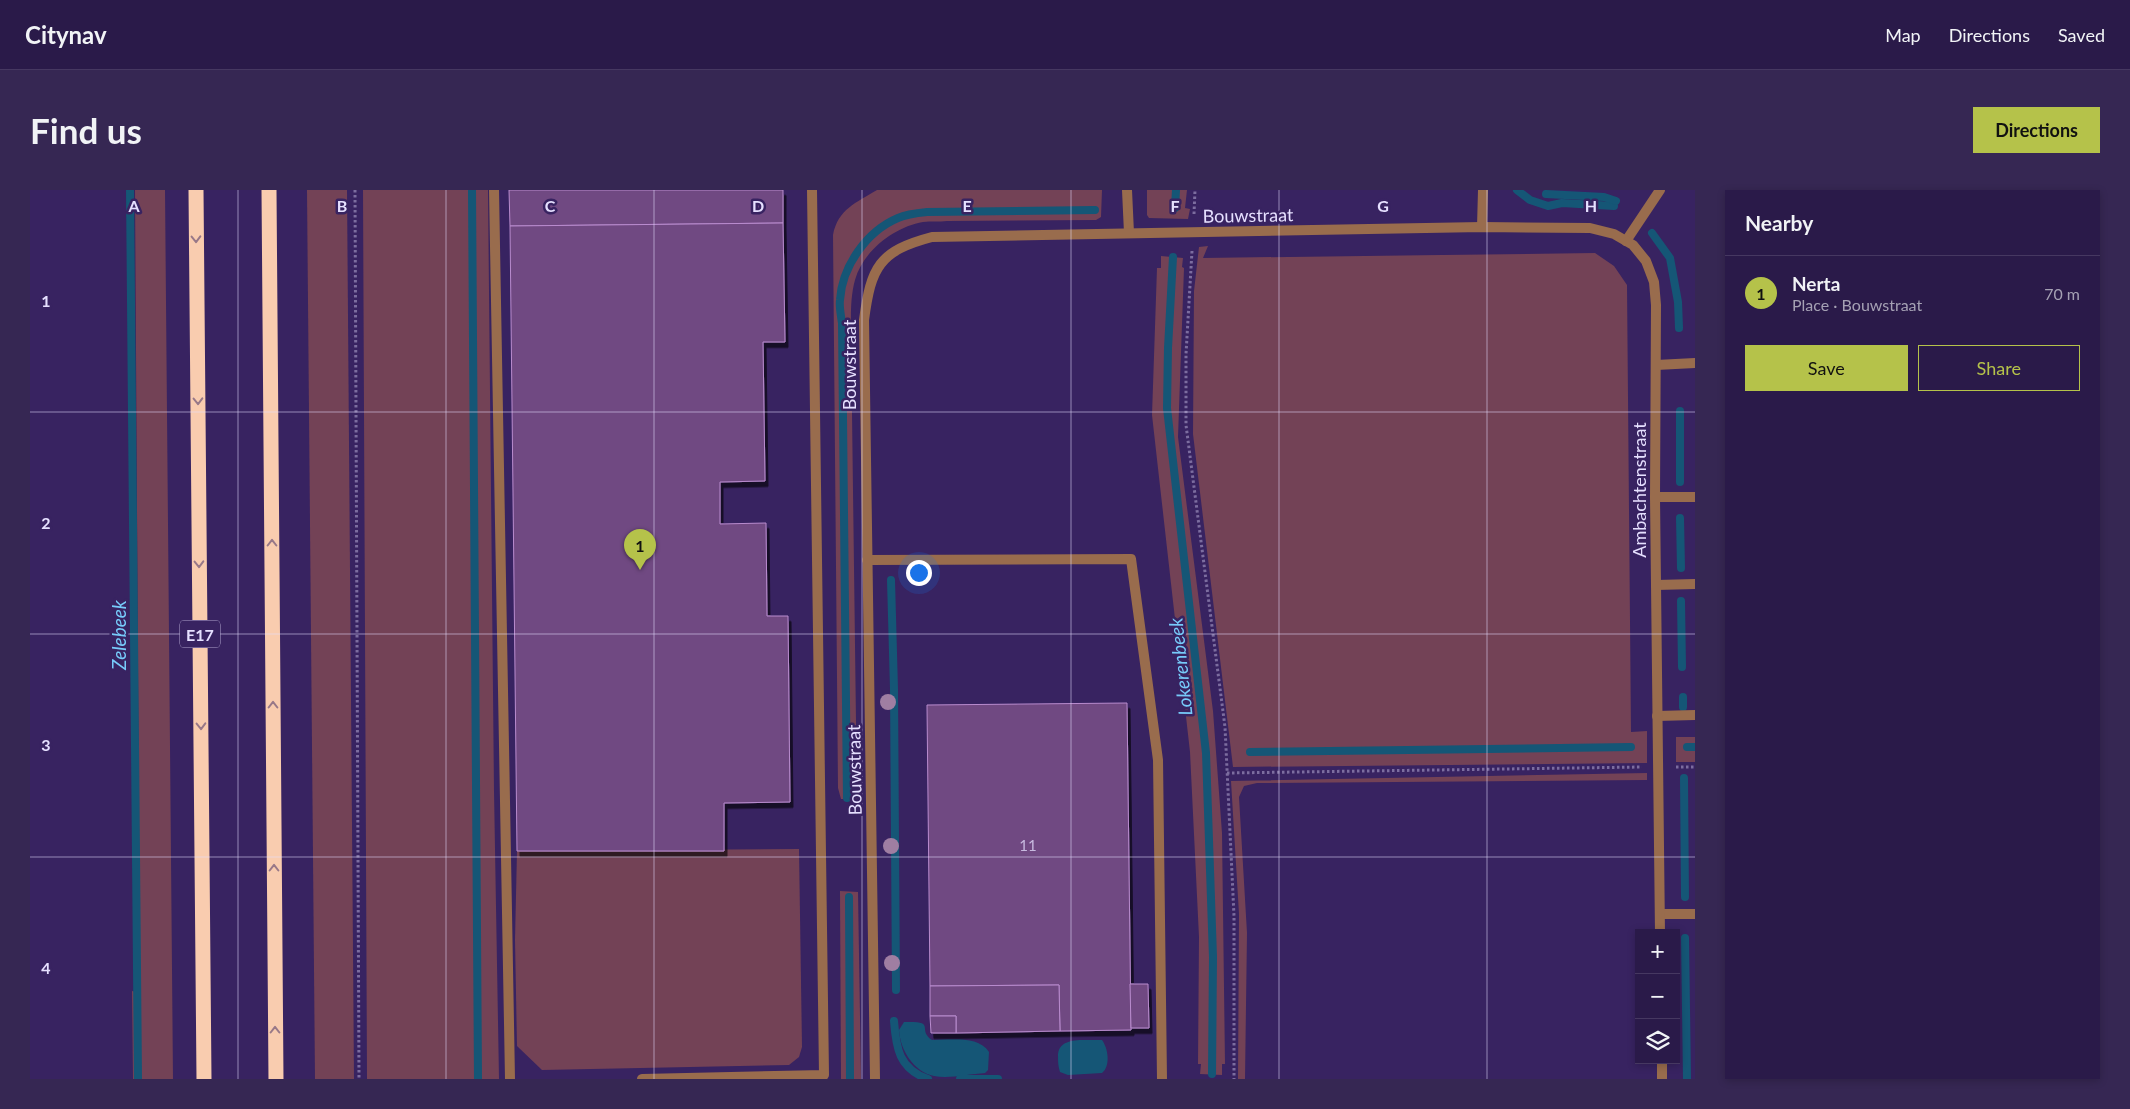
<!DOCTYPE html>
<html lang="en">
<head>
<meta charset="utf-8">
<style>
	:root { --surface:#2a1a49; --page:#362753; --text:#f1f3f6; --muted:#a5a1b4; --line:#463861; --accent:#b5c24a }
	body { margin:0; font-family:Lato,sans-serif; background:var(--page); color:var(--text) }
	.controls { position:absolute; right:15px; bottom:15px; display:grid; overflow:hidden; border-radius:0px; box-shadow:0 2px 8px #0003 }
	.controls button { width:45px; height:45px; display:grid; place-items:center; padding:0; border:0; border-bottom:1px solid var(--line); background:var(--surface); color:var(--text); font:25px sans-serif }
	.you { position:absolute; left:888px; top:382px; width:18px; height:18px; margin:-12px; border:4px solid #fff; border-radius:50%; background:#1a73e8; box-shadow:0 0 0 8px #1a73e833 }
	.badge { display:grid; place-items:center; width:32px; height:32px; border-radius:50%; background:var(--accent); color:#111; font-size:16px; font-weight:700 }
	.pin { position:absolute; translate:-50% -41px; filter:drop-shadow(0 1px 2px #0008) }
	.pin::after { content:''; position:absolute; top:26px; width:18px; height:15px; background:inherit; clip-path:polygon(0 0,100% 0,50% 100%) }
	.list { margin:0; padding:0; list-style:none }
	h2 { display:flex; justify-content:space-between; align-items:center; height:65px; margin:0; padding:0 20px; font-size:21px }
	h2 small { font-size:16px; font-weight:400; color:var(--muted) }
	.list li { display:grid; grid-template-columns:32px 1fr auto; gap:15px; align-items:center; box-sizing:border-box; height:75px; padding:0 20px; border-top:1px solid var(--line) }
	.list b { display:block; font-size:19px; white-space:nowrap }
	.list p { margin:0; font-size:16px; white-space:nowrap; color:var(--muted) }
	.list em { font-size:16px; font-style:normal; color:var(--muted) }
	.actions { display:flex; gap:10px; padding:15px 20px }
	.actions a { flex:1; padding:11px 0; border:1px solid var(--accent); border-radius:0px; text-align:center; font-size:18px; color:var(--accent) }
	.actions .main { background:var(--accent); color:#111 }
	.icon { flex:none; width:28px; height:28px; fill:none; stroke:currentColor; stroke-width:2; stroke-linecap:round; stroke-linejoin:round }
	.map { position:relative; flex:none; width:1665px; height:889px; overflow:hidden; border-radius:0px }
	header { display:flex; align-items:center; gap:30px; box-sizing:border-box; height:70px; padding:0 25px; background:var(--surface); border-bottom:1px solid var(--line) }
	header strong { font-size:24px }
	nav { display:flex; gap:28px; margin-inline-start:auto; font-size:18px }
	.intro { display:flex; align-items:center; justify-content:space-between; box-sizing:border-box; height:120px; padding:0 30px }
	h1 { margin:0; font-size:35px }
	.button { padding:12px 22px; border-radius:0px; background:var(--accent); color:#111; font-size:18px; font-weight:700 }
	main { display:flex; gap:30px; padding:0 30px }
	aside { flex:1; background:var(--surface); border-radius:0px; box-shadow:0 2px 8px #0003 }
	.map>svg:first-child { display:block }
</style>
</head>
<body>
<header>
<strong>Citynav</strong>
<nav><a>Map</a><a>Directions</a><a>Saved</a></nav>
</header>
<div class="intro"><h1>Find us</h1><a class="button">Directions</a></div>
<main>
<div class="map">
<svg width="1665" height="889" viewBox="0 0 1665 889">
	<defs>
		<filter id="shadow"><feDropShadow dx="3" dy="5.5" stdDeviation="0" flood-color="#0009"/></filter>
	</defs>
	<rect width="100%" height="100%" fill="#382361"/>
	<g fill="#734256">
		<polygon points="105,0 135,0 143,889 103,889 102,801 110,803"/>
		<polygon points="277,0 317,0 324,889 285,889"/>
		<polygon points="333,0 458,0 464,601 469,889 337,889"/>
		<path d="M 847,0 L 1072,0 L 1071,27 L 1066,30 L 917,31 C 909,32 901,31 893,32 C 864,37 833,61 825,90 C 820,108 821,127 821,145 L 827,609 L 811,609 L 808,598 L 803,45 C 808,19 826,13 847,0 Z"/>
		<polygon points="1117,0 1157,0 1155,18 1160,19 1158,29 1119,28 1117,25"/>
		<polygon points="1178,56 1173,68 1565,63 1584,76 1597,95 1601,542 1617,541 1617,573 1203,577 1163,244 1164,101 1169,57"/>
		<polygon points="1131,66 1153,68 1152,77 1154,78 1148,247 1183,521 1192,643 1195,874 1192,874 1192,885 1170,884 1171,874 1168,874 1169,747 1160,562 1122,225 1127,78 1131,78"/>
		<rect x="1646" y="547" width="19" height="25"/>
		<polygon points="1617,583 1617,590 1227,593 1214,596 1209,607 1217,743 1215,889 1208,889 1209,724 1201,591"/>
		<polygon points="769,659 772,857 769,867 759,875 512,880 487,856 485,750 487,661"/>
		<polygon points="810,701 828,702 831,889 811,889"/>
	</g>
	<g fill="#155676">
		<path d="M 874,832 C 908,831 886,839 902,850 C 919,850 948,845 959,862 L 958,880 L 955,883 C 939,884 919,889 904,886 C 884,882 870,860 869,840 Z"/>
		<path d="M 1072,850 C 1078,858 1081,876 1072,883 L 1038,885 L 1030,882 C 1028,876 1028,871 1028,866 C 1028,845 1057,851 1072,850 Z"/>
	</g>
	<g fill="none" stroke-linecap="round" stroke-linejoin="round">
		<g stroke="#155676" stroke-width="8">
			<polyline points="100,0 108,889"/>
			<polyline points="442,0 448,889"/>
			<polyline points="1487,0 1500,10 1518,16 1532,13 1584,16"/>
			<polyline points="1516,4 1574,7 1586,11"/>
			<polyline points="1145,18 1146,0"/>
			<polyline points="1622,43 1640,68 1648,112 1649,138"/>
			<polyline points="1143,67 1138,158 1137,218 1176,563 1183,767 1182,884"/>
			<polyline points="1650,221 1650,292"/>
			<polyline points="1650,328 1651,378"/>
			<polyline points="861,390 864,499 866,800"/>
			<polyline points="1651,411 1652,477"/>
			<polyline points="1653,507 1653,517"/>
			<polyline points="1657,557 1665,557"/>
			<polyline points="1220,562 1601,557"/>
			<polyline points="1654,588 1655,707"/>
			<path d="M 817,608 L 812,133 C 811,125 809,117 810,110 C 812,76 837,41 868,28 C 877,24 888,23 898,22 L 1065,20"/>
			<polyline points="819,707 820,889"/>
			<polyline points="1655,748 1657,889"/>
			<path d="M 864,831 C 866,858 869,879 898,889"/>
			<polyline points="930,889 968,889"/>
		</g>
	</g>
	<g fill="#704882" stroke="#b98cce" filter="url(#shadow)">
		<polygon points="479,0 753,0 753,33 480,36"/>
		<polygon points="753,33 755,152 733,152 735,291 690,292 690,334 736,333 737,426 758,426 760,612 694,613 694,661 487,661 480,36"/>
		<polygon points="1097,513 1101,840 1030,841 1029,795 900,796 897,515"/>
		<polygon points="1100,794 1118,794 1119,838 1101,838"/>
		<polygon points="1029,795 1030,841 926,843 926,826 900,826 900,796"/>
		<polygon points="900,826 926,826 926,843 901,843"/>
	</g>
	<g fill="none" stroke-linecap="round" stroke-linejoin="round">
		<g stroke="#7c6d9f" stroke-width="3" stroke-dasharray="2.5 2.5" stroke-linecap="butt">
			<polyline points="325,0 329,889"/>
			<polyline points="1164,24 1165,0"/>
			<polyline points="1162,61 1156,164 1156,235 1195,537 1204,726 1204,889"/>
			<polyline points="1646,577 1665,577"/>
			<polyline points="1197,583 1612,577"/>
		</g>
		<g stroke="#996c4d" stroke-width="10">
			<polyline points="464,0 480,889"/>
			<polyline points="1097,0 1099,43"/>
			<polyline points="1596,51 1630,0"/>
			<polyline points="1626,175 1665,173"/>
			<polyline points="1625,307 1665,307"/>
			<polyline points="837,370 1101,369 1128,570 1132,889"/>
			<polyline points="1626,395 1665,394"/>
			<polyline points="1627,526 1665,525"/>
			<polyline points="1630,724 1665,724"/>
			<polyline points="612,889 794,885 782,0"/>
		</g>
		<g stroke="#996c4d" stroke-width="10">
			<polyline points="1452,37 1453,0"/>
			<polyline points="1632,870 1632,889"/>
			<path d="M 845,889 L 834,130 C 841,77 849,61 902,47 L 1452,37 L 1560,38 L 1584,44 L 1603,55 L 1616,71 L 1624,92 L 1626,115 L 1625,307 L 1630,743"/>
		</g>
		<g stroke="#f9ccaf" stroke-width="15">
			<polyline points="166,0 174,889"/>
			<polyline points="239,0 246,889"/>
		</g>
	</g>
	<g fill="#9f7ea2">
		<circle cx="858" cy="512" r="8"/>
		<circle cx="861" cy="656" r="8"/>
		<circle cx="862" cy="773" r="8"/>
	</g>
	<defs><path id="oneway-chevron" d="M-2-3.5L2.5 0L-2 3.5" fill="none" stroke-width="1.6" stroke-linecap="round" stroke-linejoin="round" transform="scale(1.25)"/></defs>
	<g stroke="#987888">
		<use href="#oneway-chevron" transform="translate(166 49) rotate(89)"/>
		<use href="#oneway-chevron" transform="translate(168 211) rotate(89)"/>
		<use href="#oneway-chevron" transform="translate(242 353) rotate(-90)"/>
		<use href="#oneway-chevron" transform="translate(169 374) rotate(89)"/>
		<use href="#oneway-chevron" transform="translate(243 515) rotate(-90)"/>
		<use href="#oneway-chevron" transform="translate(171 536) rotate(89)"/>
		<use href="#oneway-chevron" transform="translate(244 678) rotate(-90)"/>
		<use href="#oneway-chevron" transform="translate(245 840) rotate(-90)"/>
	</g>
	<path fill="none" stroke="#e6e0ff" stroke-width="1" stroke-opacity="0.55" d="M 208,0 L 208,889M 416,0 L 416,889M 624,0 L 624,889M 832,0 L 832,889M 1041,0 L 1041,889M 1249,0 L 1249,889M 1457,0 L 1457,889M 0,222 L 1665,222M 0,444 L 1665,444M 0,667 L 1665,667"/>
	<g text-anchor="middle" dominant-baseline="central" stroke-width="5" stroke-linejoin="round" paint-order="stroke">
		<g font-size="15" fill="#c8bae0">
			<text x="998" y="655">11</text>
		</g>
		<rect fill="#382361" stroke="#b2a7d0" stroke-width="1" x="150" y="430.5" width="40" height="27" rx="4"/>
		<g font-size="16" font-weight="bold" fill="#e6e0ff">
			<text x="170" y="444">E17</text>
		</g>
		<g font-size="18" fill="#e6e0ff" stroke="#382361">
			<text transform="translate(1218 25) rotate(-1)">Bouwstraat</text>
			<text transform="translate(819 175) rotate(-90)">Bouwstraat</text>
			<text transform="translate(1609 300) rotate(-90)">Ambachtenstraat</text>
			<text transform="translate(824 580) rotate(-91)">Bouwstraat</text>
		</g>
		<g font-size="19" font-style="italic" fill="#77cbfa" stroke="#382361">
			<text transform="translate(88 445) rotate(-90)">Zelebeek</text>
			<text transform="translate(1150 477) rotate(-96)">Lokerenbeek</text>
		</g>
	</g>
	<g font-size="16" text-anchor="middle" font-weight="bold" fill="#e6e0ff" stroke="#382361" stroke-width="5" stroke-linejoin="round" paint-order="stroke">
		<text x="104" y="22">A</text>
		<text x="312" y="22">B</text>
		<text x="520" y="22">C</text>
		<text x="728" y="22">D</text>
		<text x="937" y="22">E</text>
		<text x="1145" y="22">F</text>
		<text x="1353" y="22">G</text>
		<text x="1561" y="22">H</text>
		<text x="16" y="117">1</text>
		<text x="16" y="339">2</text>
		<text x="16" y="561">3</text>
		<text x="16" y="784">4</text>
	</g>
</svg>
<div class="controls">
<button>+</button>
<button>−</button>
<button><svg class="icon" aria-label="layers" viewBox="0 0 24 24"><path d="M12 4l9 5-9 5-9-5zM3 14l9 5 9-5"/></svg></button>
</div>
<div class="you"></div>
<div class="pin badge" style="left:610px;top:380px">1</div>
</div>
<aside>
<h2>Nearby<small></small></h2>
<ul class="list">
<li><span class="badge">1</span><div><b>Nerta</b><p>Place · Bouwstraat</p></div><em>70 m</em></li>
</ul>
<div class="actions"><a class="main">Save</a><a>Share</a></div>
</aside>
</main>
</body>
</html>
